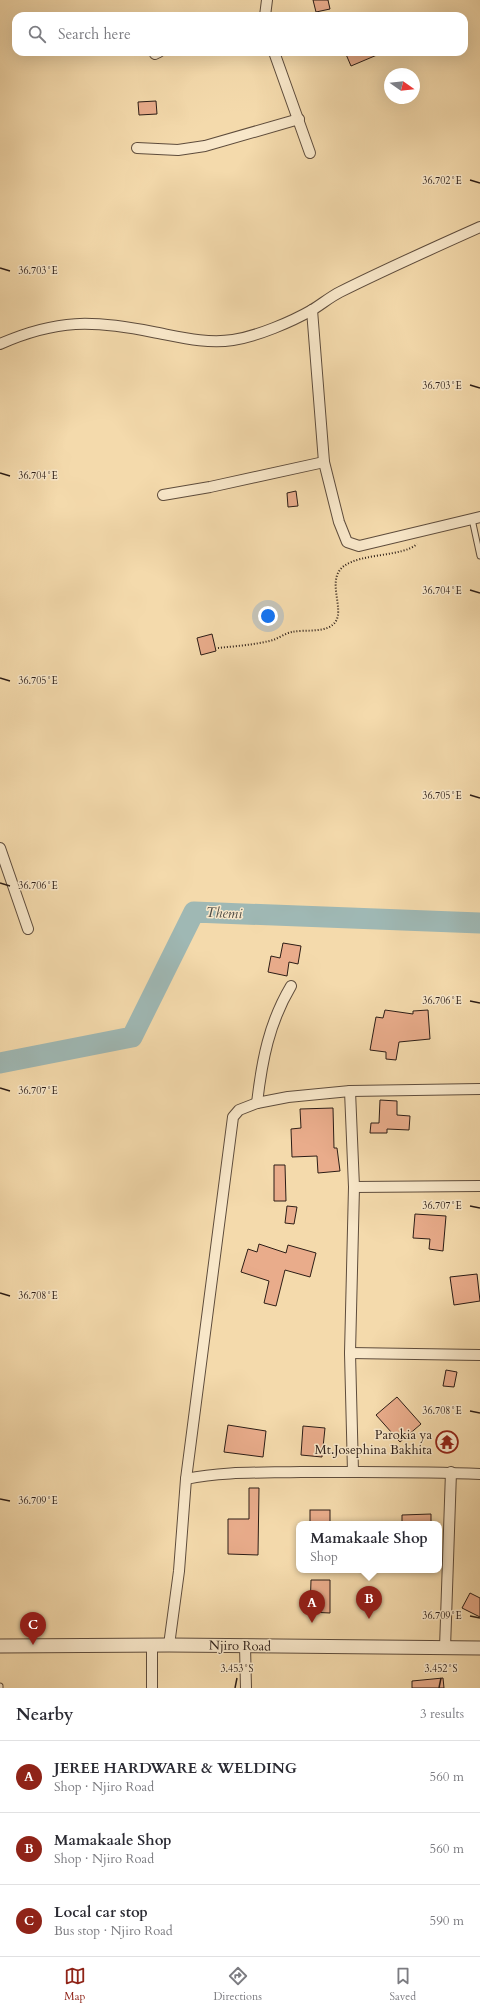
<!DOCTYPE html>
<html lang="en">
<head>
<meta charset="utf-8">
<style>
	:root { --surface:#fff; --page:#f7f7f7; --text:#2b2b33; --muted:#7c7c81; --line:#e1e1e2; --accent:#8f2418 }
	body { margin:0; font-family:Cardo,serif; background:var(--page); color:var(--text) }
	.compass { position:absolute; left:384px; top:68px; width:36px; height:36px; border-radius:50%; background:var(--surface); box-shadow:0 4px 16px #0002; rotate:104deg }
	.you { position:absolute; left:268px; top:616px; width:14px; height:14px; margin:-10px; border:3px solid #fff; border-radius:50%; background:#1a73e8; box-shadow:0 0 0 6px #1a73e833 }
	.badge { display:grid; place-items:center; width:26px; height:26px; border-radius:50%; background:var(--accent); color:#fff; font-size:13px; font-weight:700 }
	.pin { position:absolute; translate:-50% -33px; filter:drop-shadow(0 1px 2px #0008) }
	.pin::after { content:''; position:absolute; top:21px; width:14px; height:12px; background:inherit; clip-path:polygon(0 0,100% 0,50% 100%) }
	.popup { position:absolute; left:296px; top:1521px; width:146px; height:52px; box-sizing:border-box; display:grid; place-content:center; border-radius:8px; background:var(--surface); filter:drop-shadow(0 1px 3px #0005); font-size:13px; white-space:nowrap; color:var(--muted) }
	.popup b { font-size:15px; color:var(--text) }
	.popup::after { content:''; position:absolute; left:50%; top:100%; margin-left:-8px; border:8px solid transparent; border-top-color:var(--surface) }
	.list { margin:0; padding:0; list-style:none }
	h2 { display:flex; justify-content:space-between; align-items:center; height:52px; margin:0; padding:0 16px; font-size:17px }
	h2 small { font-size:13px; font-weight:400; color:var(--muted) }
	.list li { display:grid; grid-template-columns:26px 1fr auto; gap:12px; align-items:center; box-sizing:border-box; height:72px; padding:0 16px; border-top:1px solid var(--line) }
	.list b { display:block; font-size:15px; white-space:nowrap }
	.list p { margin:0; font-size:13px; white-space:nowrap; color:var(--muted) }
	.list em { font-size:13px; font-style:normal; color:var(--muted) }
	.icon { flex:none; width:22px; height:22px; fill:none; stroke:currentColor; stroke-width:2; stroke-linecap:round; stroke-linejoin:round }
	.map { position:relative; flex:none; width:480px; height:1688px; overflow:hidden }
	.search { position:absolute; background:var(--surface); box-shadow:0 4px 16px #0002; left:12px; right:12px; top:12px; height:44px; display:flex; align-items:center; gap:10px; box-sizing:border-box; padding:0 14px; border-radius:12px; color:var(--muted); font-size:15px }
	.sheet { height:268px; background:var(--surface) }
	nav { display:flex; justify-content:space-around; align-items:center; box-sizing:border-box; height:56px; border-top:1px solid var(--line); background:var(--surface); font-size:11px; color:var(--muted) }
	nav a { display:grid; justify-items:center; gap:2px }
	nav .on { color:var(--accent) }
	.map>svg:first-child { display:block }
</style>
</head>
<body>
<div class="map">
<svg width="480" height="1688" viewBox="0 0 480 1688">
	<rect width="100%" height="100%" fill="#f4daac"/>
	<filter id="stains"><feTurbulence type="fractalNoise" baseFrequency=".005" numOctaves="4"/><feColorMatrix values="0 0 0 0 .2 0 0 0 0 .09 0 0 0 0 .02 0 0 0 .5 -.17"/></filter>
	<radialGradient id="worn" r=".72"><stop offset=".6" stop-color="#630" stop-opacity="0"/><stop offset="1" stop-color="#630" stop-opacity=".3"/></radialGradient>
	<g fill="none" stroke-linecap="round" stroke-linejoin="round">
		<polyline stroke="#9fb8b4" stroke-width="21" points="0,1063 132,1037 194,912 480,923"/>
	</g>
	<g fill="#e9ac8b" stroke="#2c1d16">
		<polygon points="313,0 328,0 330,9 316,12"/>
		<polygon points="345,52 384,52 351,66"/>
		<polygon points="156,101 157,114 139,115 138,102"/>
		<polygon points="296,491 298,506 288,507 287,493"/>
		<polygon points="212,634 216,651 201,655 197,638"/>
		<polygon points="283,943 301,946 298,964 289,962 287,976 268,972 271,956 280,958"/>
		<polygon points="385,1010 413,1014 413,1011 428,1010 430,1039 399,1042 396,1060 386,1059 386,1052 370,1050 376,1017 383,1018"/>
		<polygon points="380,1100 397,1101 397,1115 410,1116 409,1130 387,1129 387,1133 370,1133 371,1123 379,1123"/>
		<polygon points="333,1108 334,1148 337,1148 340,1171 318,1173 317,1156 292,1157 291,1129 301,1128 300,1109"/>
		<polygon points="274,1165 285,1165 286,1201 274,1201"/>
		<polygon points="287,1206 297,1207 294,1224 285,1223"/>
		<polygon points="415,1214 446,1216 443,1251 429,1249 430,1239 413,1238"/>
		<polygon points="259,1244 286,1253 288,1245 316,1253 310,1277 285,1270 276,1306 264,1303 269,1281 241,1272 248,1249 257,1252"/>
		<polygon points="477,1274 480,1301 454,1305 450,1277"/>
		<polygon points="446,1370 457,1372 454,1387 443,1386"/>
		<polygon points="397,1397 421,1424 400,1442 376,1415"/>
		<polygon points="228,1425 266,1431 263,1457 224,1452"/>
		<polygon points="303,1426 325,1428 322,1457 301,1455"/>
		<polygon points="249,1488 259,1488 258,1555 228,1554 228,1519 249,1519"/>
		<rect x="310" y="1510" width="20" height="14"/>
		<polygon points="431,1514 431,1524 402,1524 402,1515"/>
		<polygon points="311,1580 330,1580 330,1613 310,1612"/>
		<polygon points="470,1593 480,1598 480,1617 462,1608"/>
		<polygon points="443,1678 444,1688 412,1688 412,1681"/>
	</g>
	<g fill="none" stroke-linecap="round" stroke-linejoin="round">
		<g stroke="#5e4c3c" stroke-width="7">
			<g id="service">
				<polyline points="472,519 480,556"/>
				<polyline points="0,1686 0,1688"/>
			</g>
		</g>
		<g stroke="#5e4c3c" stroke-width="12">
			<g id="minor">
				<polyline points="265,16 267,0"/>
				<polyline points="274,52 310,153"/>
				<polyline points="155,54 159,52"/>
				<polyline points="137,148 178,150 205,146 299,119"/>
				<polyline points="312,310 324,462 339,522 347,542 359,546 480,517"/>
				<path d="M 0,344 C 57,319 93,320 153,332 C 180,337 206,344 233,340 C 258,336 291,322 312,310 C 322,304 330,297 340,292 C 386,269 433,248 480,227"/>
				<polyline points="163,495 210,487 324,462"/>
				<polyline points="0,848 28,929"/>
				<polyline points="350,1091 354,1187 350,1353 353,1472"/>
				<path d="M 257,1103 C 262,1060 269,1023 291,986"/>
				<polyline points="354,1187 480,1186"/>
				<polyline points="350,1353 480,1355"/>
				<path d="M 186,1479 C 224,1471 263,1473 301,1472 C 361,1472 420,1471 480,1474"/>
				<polyline points="169,1645 179,1571 186,1479 233,1117 239,1110 257,1103 288,1097 350,1091 480,1089"/>
				<polyline points="152,1646 152,1688"/>
				<polyline points="245,1646 246,1688"/>
				<polyline points="445,1648 451,1472"/>
			</g>
		</g>
		<g stroke="#5e4c3c" stroke-width="15">
			<polyline id="tertiary" points="0,1646 169,1645 480,1648"/>
		</g>
		<path stroke="#2c1d16" stroke-width="2" stroke-dasharray="1 2" stroke-linecap="butt" d="M 218,648 C 236,646 255,645 273,640 C 279,638 286,633 292,632 C 305,629 328,634 336,621 C 344,607 326,579 344,566 C 362,553 402,557 417,544"/>
		<use href="#service" stroke="#f8e7c9" stroke-width="5"/>
		<use href="#minor" stroke="#f8e7c9" stroke-width="10"/>
		<use href="#tertiary" stroke="#f8e7c9" stroke-width="13"/>
	</g>
	<path fill="none" stroke="#2c1d16" stroke-width="1.5" d="M 470,180 L 480,183M 0,268 L 10,271M 470,385 L 480,388M 0,473 L 10,476M 470,590 L 480,593M 0,678 L 10,681M 470,795 L 480,798M 0,883 L 10,886M 470,1001 L 480,1003M 0,1088 L 10,1091M 470,1206 L 480,1208M 0,1293 L 10,1296M 470,1411 L 480,1413M 0,1499 L 10,1501M 470,1616 L 480,1618M 235,1688 L 237,1678M 439,1688 L 441,1678"/>
	<defs>
		<g id="temple-ring" transform="scale(1.15)"><circle r="9.5" fill="#f8e7c9" stroke="#8f2418" stroke-width="1.5"/><path d="M0-6L5-2H3V0L6.5 2.5H4V6H1.5V3h-3V6H-4V2.5H-6.5L-3 0V-2H-5Z" fill="#8f2418"/></g>
	</defs>
	<g fill-rule="evenodd">
		<use href="#temple-ring" x="447" y="1442"/>
	</g>
	<g text-anchor="middle" dominant-baseline="central" stroke-width="3" stroke-linejoin="round" paint-order="stroke">
		<g font-size="13" fill="#2c1d16" stroke="#f8e7c9" text-anchor="end">
			<text x="432" y="1435">Parokia ya<tspan x="432" dy="15">Mt.Josephina Bakhita</tspan></text>
		</g>
		<g font-size="13" fill="#2c1d16" stroke="#f8e7c9">
			<text transform="translate(240 1646) rotate(1)">Njiro Road</text>
		</g>
		<g font-size="14" font-style="italic" fill="#4e4c45" stroke="#f8e7c9">
			<text transform="translate(224 913) rotate(2)">Themi</text>
		</g>
	</g>
	<g font-size="10" text-anchor="middle" fill="#2c1d16" stroke="#f8e7c9" stroke-width="3" stroke-linejoin="round" paint-order="stroke">
		<text x="442" y="184">36.702°E</text>
		<text x="38" y="274">36.703°E</text>
		<text x="442" y="389">36.703°E</text>
		<text x="38" y="479">36.704°E</text>
		<text x="442" y="594">36.704°E</text>
		<text x="38" y="684">36.705°E</text>
		<text x="442" y="799">36.705°E</text>
		<text x="38" y="889">36.706°E</text>
		<text x="442" y="1004">36.706°E</text>
		<text x="38" y="1094">36.707°E</text>
		<text x="442" y="1209">36.707°E</text>
		<text x="38" y="1299">36.708°E</text>
		<text x="442" y="1414">36.708°E</text>
		<text x="38" y="1504">36.709°E</text>
		<text x="442" y="1619">36.709°E</text>
		<text x="237" y="1672">3.453°S</text>
		<text x="441" y="1672">3.452°S</text>
	</g>
	<rect width="100%" height="100%" filter="url(#stains)"/>
	<rect width="100%" height="100%" fill="url(#worn)"/>
</svg>
<svg class="compass" viewBox="-18 -18 36 36"><path d="M0-13l5 13h-10z" fill="#e53935"/><path d="M0 13l5-13h-10z" fill="#7c7c81"/></svg>
<div class="you"></div>
<div class="pin badge" style="left:312px;top:1623px">A</div>
<div class="pin badge" style="left:369px;top:1619px">B</div>
<div class="popup"><b>Mamakaale Shop</b>Shop</div>
<div class="pin badge" style="left:33px;top:1645px">C</div>
<div class="search"><svg class="icon" aria-label="search" viewBox="0 0 24 24"><circle cx="10" cy="10" r="6"/><path d="M15 15l6 6"/></svg>Search here</div>
</div>
<section class="sheet">
<h2>Nearby<small>3 results</small></h2>
<ul class="list">
<li><span class="badge">A</span><div><b>JEREE HARDWARE &amp; WELDING</b><p>Shop · Njiro Road</p></div><em>560 m</em></li>
<li><span class="badge">B</span><div><b>Mamakaale Shop</b><p>Shop · Njiro Road</p></div><em>560 m</em></li>
<li><span class="badge">C</span><div><b>Local car stop</b><p>Bus stop · Njiro Road</p></div><em>590 m</em></li>
</ul>
</section>
<nav>
<a class="on"><svg class="icon" aria-label="map" viewBox="0 0 24 24"><path d="M3 6l6-2 6 2 6-2v14l-6 2-6-2-6 2zM9 4v14M15 6v14"/></svg>Map</a>
<a><svg class="icon" aria-label="directions" viewBox="0 0 24 24"><path d="M12 3l9 9-9 9-9-9zM9 14v-3h6M13 9l2 2-2 2"/></svg>Directions</a>
<a><svg class="icon" aria-label="saved" viewBox="0 0 24 24"><path d="M7 4h10v16l-5-4-5 4z"/></svg>Saved</a>
</nav>
</body>
</html>
